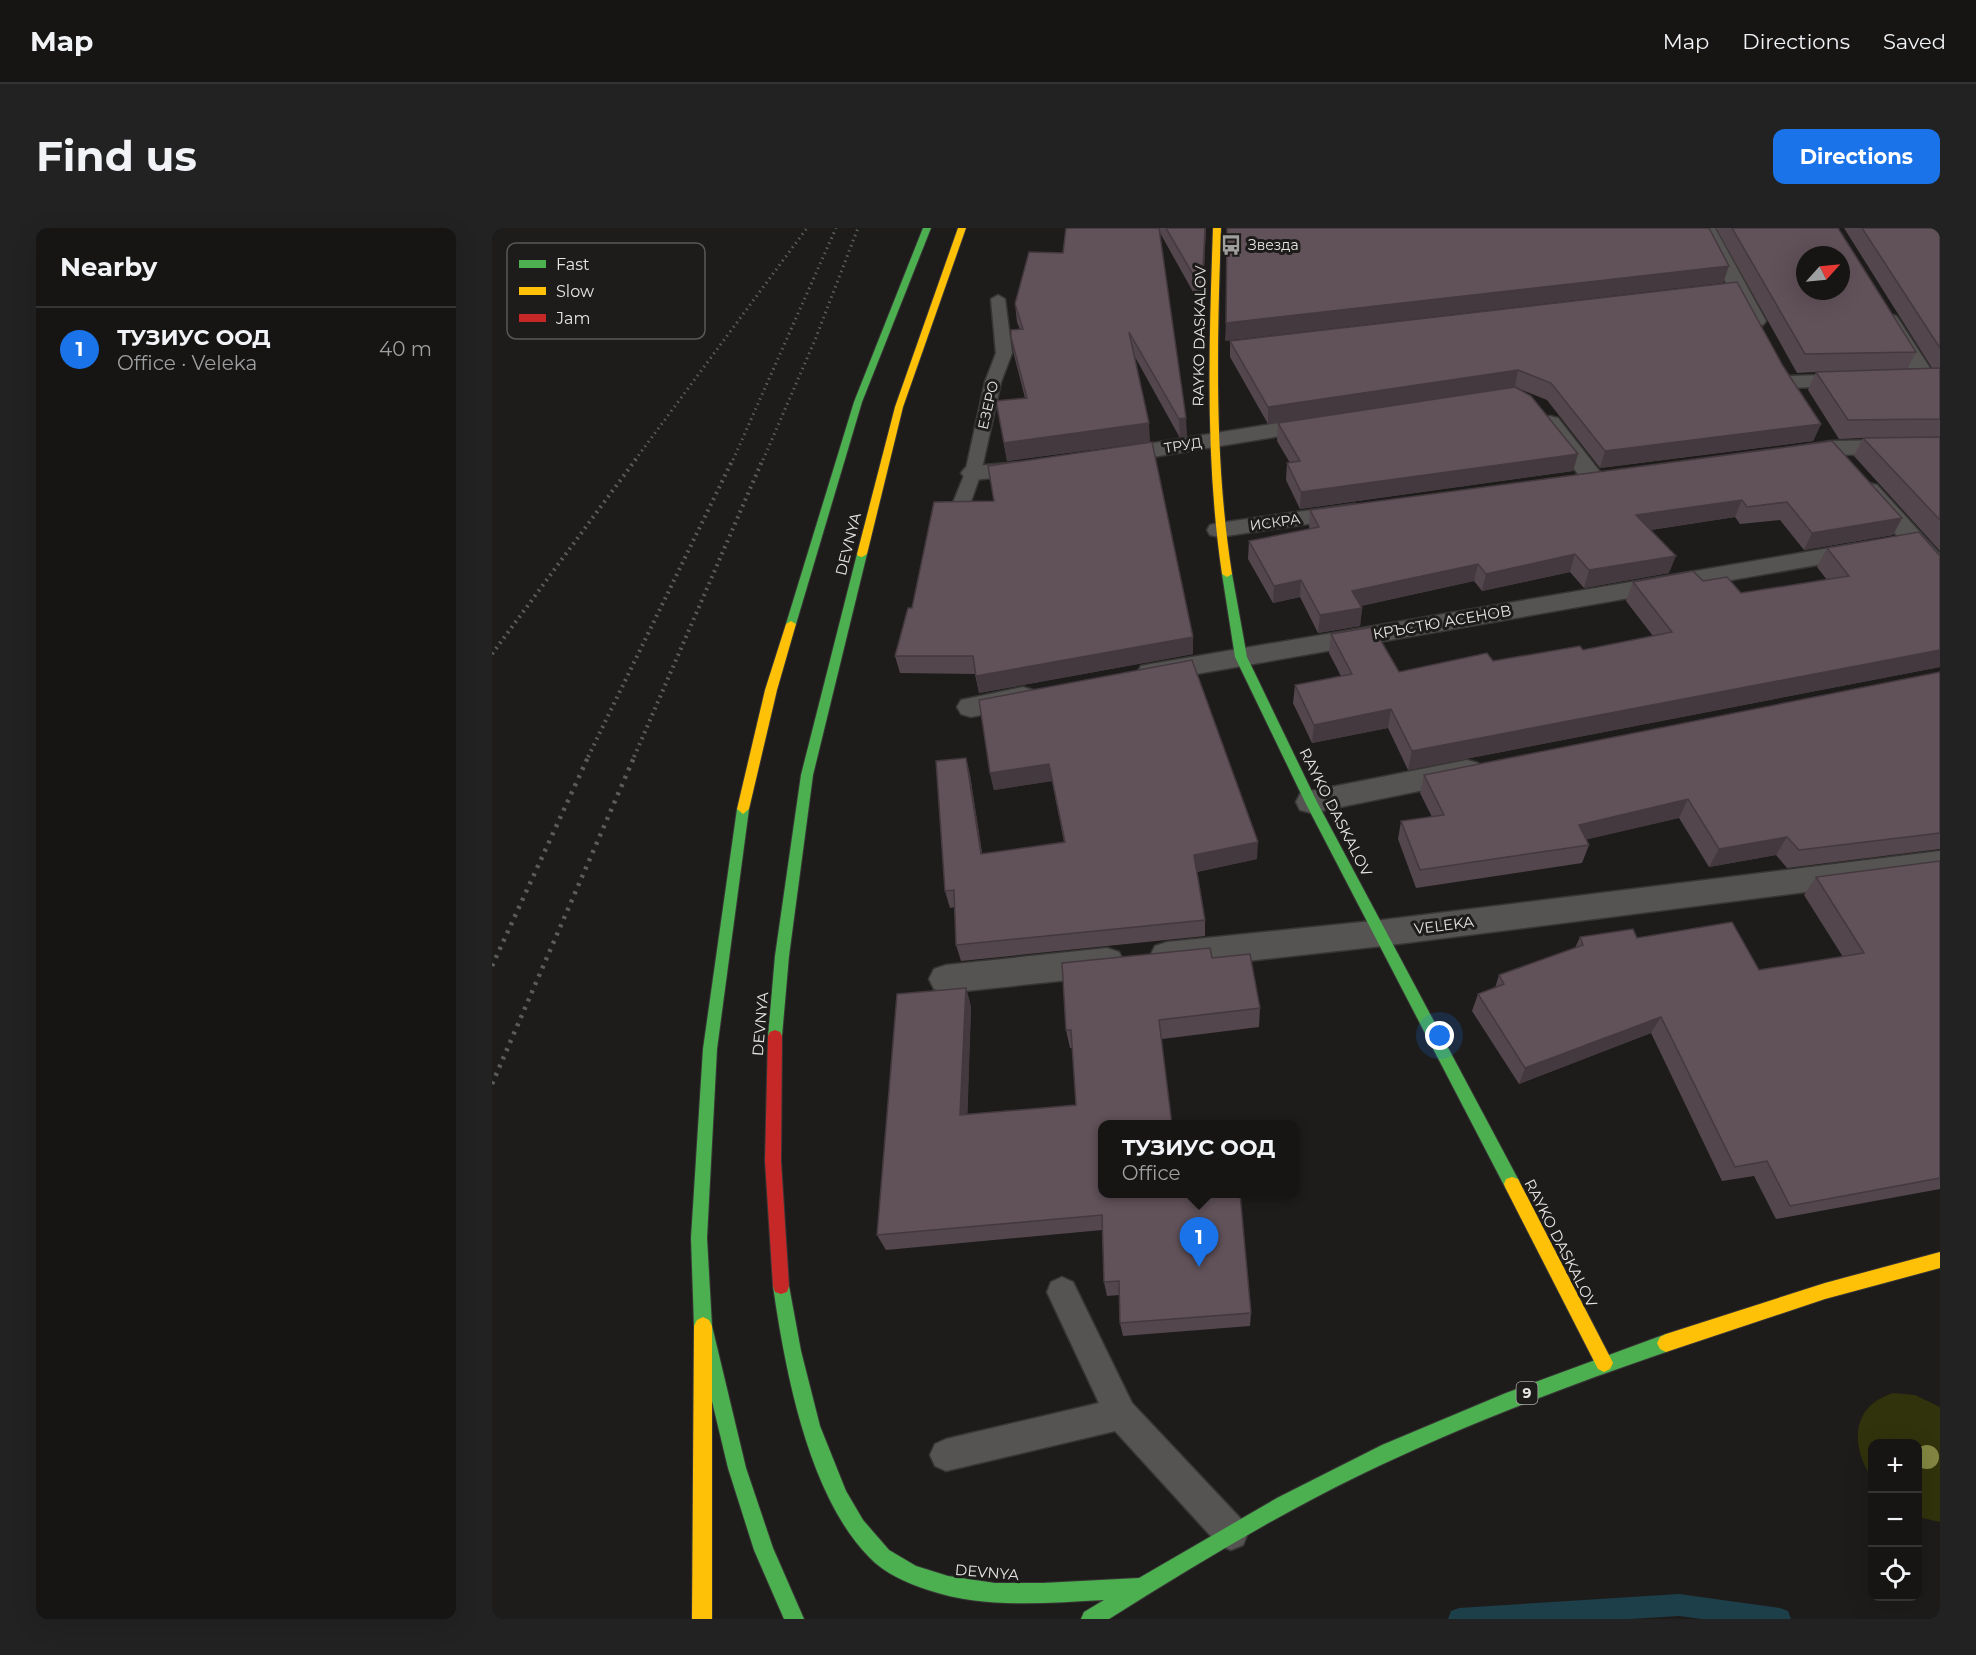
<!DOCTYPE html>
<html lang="en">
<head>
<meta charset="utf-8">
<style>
	:root { --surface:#161514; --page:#232222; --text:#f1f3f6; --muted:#9e9fa0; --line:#353434; --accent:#1a73e8 }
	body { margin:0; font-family:Montserrat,sans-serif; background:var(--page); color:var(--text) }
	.controls { position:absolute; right:18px; bottom:18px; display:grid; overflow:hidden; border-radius:12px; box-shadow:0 6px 24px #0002 }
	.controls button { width:54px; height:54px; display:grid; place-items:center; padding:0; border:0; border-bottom:2px solid var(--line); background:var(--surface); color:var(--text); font:30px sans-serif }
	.compass { position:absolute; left:1304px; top:18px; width:54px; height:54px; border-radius:50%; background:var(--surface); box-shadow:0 6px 24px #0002; rotate:63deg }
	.you { position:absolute; left:948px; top:808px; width:21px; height:21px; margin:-15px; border:4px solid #fff; border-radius:50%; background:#1a73e8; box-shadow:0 0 0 9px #1a73e833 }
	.badge { display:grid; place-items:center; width:39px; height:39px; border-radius:50%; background:var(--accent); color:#fff; font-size:20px; font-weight:700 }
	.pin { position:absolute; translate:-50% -50px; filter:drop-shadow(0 2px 3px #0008) }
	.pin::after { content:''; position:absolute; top:32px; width:21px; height:18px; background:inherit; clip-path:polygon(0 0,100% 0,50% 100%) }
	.popup { position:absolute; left:606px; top:892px; width:201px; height:78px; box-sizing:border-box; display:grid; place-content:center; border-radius:12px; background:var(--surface); filter:drop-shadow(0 2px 4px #0005); font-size:20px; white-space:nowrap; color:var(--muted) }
	.popup b { font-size:22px; color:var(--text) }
	.popup::after { content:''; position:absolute; left:50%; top:100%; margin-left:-12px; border:12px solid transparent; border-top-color:var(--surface) }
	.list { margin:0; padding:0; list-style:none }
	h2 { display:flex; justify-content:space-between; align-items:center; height:78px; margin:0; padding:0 24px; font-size:26px }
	h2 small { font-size:20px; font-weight:400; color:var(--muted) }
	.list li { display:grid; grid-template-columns:39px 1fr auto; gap:18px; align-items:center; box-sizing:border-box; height:84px; padding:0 24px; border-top:2px solid var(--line) }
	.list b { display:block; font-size:22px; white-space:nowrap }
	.list p { margin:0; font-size:20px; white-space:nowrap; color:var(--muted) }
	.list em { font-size:20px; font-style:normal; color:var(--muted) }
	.icon { flex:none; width:33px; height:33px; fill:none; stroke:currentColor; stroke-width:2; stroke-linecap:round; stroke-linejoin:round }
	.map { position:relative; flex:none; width:1448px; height:1391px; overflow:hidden; border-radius:12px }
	header { display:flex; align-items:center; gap:36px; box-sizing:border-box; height:84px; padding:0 30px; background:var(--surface); border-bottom:2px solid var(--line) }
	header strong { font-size:28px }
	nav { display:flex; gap:33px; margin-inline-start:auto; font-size:21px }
	.intro { display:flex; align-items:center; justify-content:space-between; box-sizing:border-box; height:144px; padding:0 36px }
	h1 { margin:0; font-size:42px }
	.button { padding:15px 27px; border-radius:12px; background:var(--accent); color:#fff; font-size:21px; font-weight:700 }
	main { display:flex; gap:36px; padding:0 36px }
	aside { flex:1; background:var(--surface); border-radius:12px; box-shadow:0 6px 24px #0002 }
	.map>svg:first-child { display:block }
</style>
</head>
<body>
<header>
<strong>Map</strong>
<nav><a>Map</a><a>Directions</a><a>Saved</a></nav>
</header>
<div class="intro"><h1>Find us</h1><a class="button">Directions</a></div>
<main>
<aside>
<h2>Nearby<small></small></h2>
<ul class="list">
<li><span class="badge">1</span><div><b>ТУЗИУС ООД</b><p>Office · Veleka</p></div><em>40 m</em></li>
</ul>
</aside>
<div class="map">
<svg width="1448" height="1391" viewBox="0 0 1448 1391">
	<rect width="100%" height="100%" fill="#1d1c1b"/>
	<path fill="#31330c" d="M 1401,1165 L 1423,1167 L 1448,1179 L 1448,1294 L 1426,1289 L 1426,1216 L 1380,1216 L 1380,1251 C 1359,1217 1358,1179 1401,1165 Z"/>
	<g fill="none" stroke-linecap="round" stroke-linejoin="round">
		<polygon fill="#1d3f4a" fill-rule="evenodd" points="1187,1366 1288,1380 1296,1383 1299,1391 1210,1391 1187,1388 1138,1391 956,1391 959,1383 967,1380"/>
		<g stroke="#383635" stroke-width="3">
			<g id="lane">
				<polygon points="506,67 513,71 520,125 509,154 489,245 476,282 467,287 458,282 473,245 493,154 504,125 499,71"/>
				<polygon points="570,1049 581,1054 640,1175 751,1293 756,1305 751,1317 739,1322 727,1317 623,1203 454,1243 443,1238 438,1227 443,1216 454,1211 607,1175 555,1064 559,1054"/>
			</g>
		</g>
		<g stroke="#383635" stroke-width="3">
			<g id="street">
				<polygon points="1205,0 1223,0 1274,93 1271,97 1257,97 1254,93"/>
				<polygon points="1397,86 1404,88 1407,92 1445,151 1442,156 1426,156 1423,151 1387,92 1390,88"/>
				<polygon points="1365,146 1373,147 1376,152 1373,157 1297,160 1289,159 1286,154 1289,149 1297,148"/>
				<polygon points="830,188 838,190 841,195 838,200 618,236 610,234 607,229 610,224 618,222"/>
				<polygon points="1058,188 1066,190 1109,245 1113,250 1109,255 1093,255 1050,200 1047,195 1050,190"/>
				<polygon points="1448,211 1448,225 1339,227 1303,232 1295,230 1292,225 1295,220 1339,213"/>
				<polygon points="543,233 551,235 555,240 551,245 481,252 473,250 469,245 473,240 481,238"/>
				<polygon points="1377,255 1385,257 1448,326 1448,349 1439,346 1369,267 1365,262 1369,257"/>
				<polygon points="862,276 871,278 874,283 871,288 727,309 718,307 715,302 718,297 727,295"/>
				<polygon points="1373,314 1382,317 1385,322 1382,327 659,454 649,452 645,445 649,438 659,436"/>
				<polygon points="531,459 541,462 545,469 541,476 479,489 469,486 465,479 469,472"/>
				<polygon points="975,532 986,535 990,543 986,551 819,585 808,582 804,574 808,566 819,563"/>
				<polygon points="1448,623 1448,647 890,718 675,742 663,738 658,728 663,718 675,714 890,692"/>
				<polygon points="615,720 627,724 632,734 627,744 615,748 454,765 442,761 437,751 442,741 454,737"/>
			</g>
		</g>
		<g stroke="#383635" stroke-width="2">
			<g id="fast">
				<polygon points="431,0 439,0 370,174 304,396 299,399 295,398 294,396 362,174"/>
				<polygon points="370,323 375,326 321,547 297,728 290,808 288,812 283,814 278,812 276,808 283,728 309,547 365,326"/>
				<polygon points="735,343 740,346 755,429 825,574 1026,951 1028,956 1026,961 1020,963 1014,961 813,574 743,429 730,346"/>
				<polygon points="251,576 257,581 225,821 215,1010 220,1098 254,1240 281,1320 312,1391 292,1391 262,1322 236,1240 202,1098 199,1010 211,821 245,581"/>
				<path d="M 289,1050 L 295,1052 L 297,1058 L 309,1123 L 328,1198 L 354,1263 L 371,1292 L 397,1322 L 424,1338 L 456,1348 L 503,1355 L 551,1355 L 647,1350 L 785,1270 L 890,1217 L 1014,1165 L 1174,1106 L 1180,1109 L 1183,1115 L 1180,1121 L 1174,1124 C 1069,1160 966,1199 866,1248 C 780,1290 698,1340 617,1391 L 589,1391 L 592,1384 L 612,1372 C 554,1375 492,1381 436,1362 C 415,1355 392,1345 377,1329 C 316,1267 293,1141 281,1058 L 283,1052 Z"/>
			</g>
		</g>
		<g stroke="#383635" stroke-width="2">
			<g id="slow">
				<polygon points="466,0 474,0 411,179 375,326 370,329 366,328 365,326 403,179"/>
				<path d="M 721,0 L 729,0 C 725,116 722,231 740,346 L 735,349 L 730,346 C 713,231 717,116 721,0 Z"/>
				<polygon points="299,393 304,396 285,462 257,581 251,586 245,581 273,462 294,396"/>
				<polygon points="1020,949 1026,951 1118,1129 1121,1135 1118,1141 1112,1144 1106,1141 1014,961 1012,956 1014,951"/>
				<polygon points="1448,1024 1448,1040 1333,1071 1174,1124 1168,1121 1165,1115 1168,1109 1174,1106 1333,1055"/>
				<polygon points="211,1089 217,1092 220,1098 220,1391 200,1391 202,1098 205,1092"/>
			</g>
		</g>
		<g stroke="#383635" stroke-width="2">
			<polygon id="jam" points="283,802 288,804 290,808 289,933 297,1058 295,1064 289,1066 283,1064 281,1058 273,933 276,808 278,804"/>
		</g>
		<use href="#lane" fill="#555453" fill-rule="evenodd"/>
		<use href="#street" fill="#555453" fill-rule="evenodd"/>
		<use href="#fast" fill="#4caf50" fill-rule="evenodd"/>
		<use href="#slow" fill="#ffc107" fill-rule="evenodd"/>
		<use href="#jam" fill="#c62828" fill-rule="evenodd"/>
		<g stroke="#5b5b5a" stroke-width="3" stroke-dasharray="1.5 4" stroke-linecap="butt">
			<polyline points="143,232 315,0"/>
			<polyline points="241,232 344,0"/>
			<polyline points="271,232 323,112 366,0"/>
		</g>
		<g stroke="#5b5b5a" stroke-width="4" stroke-dasharray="2 4.5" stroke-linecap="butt">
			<polyline points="0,426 144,231"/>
			<polyline points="96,529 241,231"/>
			<polyline points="142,529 271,231"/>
		</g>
		<g stroke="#5b5b5a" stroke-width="4.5" stroke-dasharray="3 6" stroke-linecap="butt">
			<polyline points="0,738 97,527"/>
			<polyline points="0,856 143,527"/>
		</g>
	</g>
	<circle fill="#838742" cx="1435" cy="1229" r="12"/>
	<g fill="#53464d">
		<polygon points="574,0 714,0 710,80 667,3 695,208 688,210 643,129 658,214 515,233 504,173 533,170 522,127 519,109 528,101 525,94 523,76 571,25"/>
		<polygon points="1224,0 1346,0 1424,124 1415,141 1440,140 1352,0 1448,0 1448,323 1362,228 1371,210 1347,211 1316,162 1324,144 1305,145"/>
		<polygon points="738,113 1291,138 1329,196 1321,213 1108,240 1055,172 1023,159 776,196 738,129"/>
		<polygon points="786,195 1086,226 1081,243 808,281 794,252 795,235 798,235 785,213"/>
		<polygon points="1340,213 1410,290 1401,307 1312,322 1288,292 1248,296 1243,289 1159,302 1177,345 1092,360 1078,344 990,363 982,353 869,378 870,380 868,398 826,405 808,369 781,375 756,331 757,313 818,301 817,299 818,282"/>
		<polygon points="1335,320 1448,328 1448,439 916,542 896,500 820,515 801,475 803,457 849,448 837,425 839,406 907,444 1001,433 1091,422 1161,408 1134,373 1141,354 1211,353 1249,365 1335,352 1325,339"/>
		<polygon points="701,409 701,426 487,465 483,446 408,445 403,428"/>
		<polygon points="1448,444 1448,621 1295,640 1284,627 1217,639 1187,590 1094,611 1097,617 1090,635 924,660 906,611 909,593 940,589 928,565 932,547"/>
		<polygon points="487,472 765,631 705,644 713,692 713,708 469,733 464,717 463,679 458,680 453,663 474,530 478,547 490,626 572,614 560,553 502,562 498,545"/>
		<polygon points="1448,633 1448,961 1284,991 1262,948 1230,953 1159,805 1027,856 980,783 986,766 1003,760 1007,747 1083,720 1088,709 1145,710 1267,742 1351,729 1312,667 1324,649"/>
		<polygon points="720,730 768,780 767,799 670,811 611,897 759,1085 758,1098 631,1108 628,1095 627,1067 615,1068 612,1054 610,1002 394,1022 385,1007 474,760 479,779 475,886 584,877 580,820 578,820 574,802"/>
	</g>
	<g fill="#44393e">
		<polygon points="713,0 714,0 710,80 710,62"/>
		<polygon points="1237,38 1231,55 733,113 734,95"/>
		<polygon points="1026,142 1023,159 776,196 776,179"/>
		<polygon points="694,190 695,208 688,210 687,191"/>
		<polygon points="657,195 658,214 515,233 512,215"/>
		<polygon points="1329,196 1321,213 1108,240 1113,223"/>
		<polygon points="1086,226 1081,243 808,281 809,264"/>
		<polygon points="1250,272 1243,289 1138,305 1144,287"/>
		<polygon points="1410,290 1401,307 1312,322 1320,305"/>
		<polygon points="1083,326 1078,344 990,363 994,346"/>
		<polygon points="1184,328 1177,345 1092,360 1097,342"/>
		<polygon points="986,336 982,353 858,380 860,363"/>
		<polygon points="809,352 808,369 781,375 782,358"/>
		<polygon points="870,380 868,398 826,405 828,387"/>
		<polygon points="701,409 701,426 487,465 484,448"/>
		<polygon points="1448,422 1448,439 916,542 920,523"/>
		<polygon points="899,481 896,500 820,515 822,497"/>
		<polygon points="474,530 478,547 493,643 489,626"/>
		<polygon points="557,536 560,553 502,562 498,545"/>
		<polygon points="1196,571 1187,590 1080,615 1087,597"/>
		<polygon points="1295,609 1284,627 1217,639 1227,621"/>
		<polygon points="766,614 765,631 702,644 702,627"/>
		<polygon points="474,760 479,779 475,904 468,887"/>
		<polygon points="1169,789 1159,805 1027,856 1033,840"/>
	</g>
	<g fill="#615159" stroke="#44393e" stroke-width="1.5" fill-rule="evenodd">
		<polygon points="574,0 667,0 694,190 687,191 637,104 657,195 512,215 504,173 535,170 519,109 519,102 531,101 523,76 537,24 571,25"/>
		<polygon points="674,0 713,0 710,62"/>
		<polygon points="735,0 1217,0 1237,38 734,95"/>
		<path d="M 1240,0 L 1346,0 L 1424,124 L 1313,126 ZM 1313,27 L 1349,27 L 1349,63 L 1313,63 Z"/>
		<polygon points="1370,0 1448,0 1448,120"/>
		<polygon points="1245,54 1291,138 1329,196 1113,223 1059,155 1026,142 776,179 738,113"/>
		<polygon points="1448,140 1448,191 1356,192 1324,144"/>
		<polygon points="1023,159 1039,168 1086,226 809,264 795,235 808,233 786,195"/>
		<polygon points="1448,209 1448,292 1371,210"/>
		<polygon points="1340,213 1410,290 1320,305 1295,274 1255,279 1250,272 1144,287 1184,328 1097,342 1083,326 994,346 986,336 860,363 870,380 828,387 809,352 782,358 757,313 827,299 818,282"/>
		<polygon points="660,214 701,409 484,448 481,428 403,428 416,380 420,380 442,274 502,273 496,238"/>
		<polygon points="1427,304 1448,328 1448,422 920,523 899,481 822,497 803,457 860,446 839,406 881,399 907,444 995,425 1001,433 1088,418 1091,422 1180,404 1141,354 1201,343 1211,353 1235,349 1249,365 1357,348 1335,320"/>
		<polygon points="700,432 766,614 702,627 713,692 464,717 462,662 453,663 444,533 474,530 489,626 573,614 557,536 498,545 487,472"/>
		<polygon points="1448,444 1448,605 1307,622 1295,609 1227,621 1196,571 1087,597 1097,617 928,642 909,593 952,587 932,547"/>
		<polygon points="1448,633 1448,950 1298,978 1275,933 1243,939 1169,789 1033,840 986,766 1012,756 1007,747 1091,717 1088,709 1141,701 1145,710 1240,694 1267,742 1372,725 1324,649"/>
		<polygon points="718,720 720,730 758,726 768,780 667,792 680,897 611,897 611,966 748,966 759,1085 628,1095 627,1053 612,1054 610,987 385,1007 405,766 474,760 468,887 584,877 579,802 574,802 570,735"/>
	</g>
	<defs>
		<g id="bus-bare" transform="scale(1.62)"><path d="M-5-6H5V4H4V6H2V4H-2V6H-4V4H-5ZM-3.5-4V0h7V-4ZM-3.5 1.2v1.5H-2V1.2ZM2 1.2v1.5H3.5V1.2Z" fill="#a09f9e" stroke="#1e1c1a" stroke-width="2.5" paint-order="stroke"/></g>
	</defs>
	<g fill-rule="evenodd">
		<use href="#bus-bare" x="739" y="17"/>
	</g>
	<g text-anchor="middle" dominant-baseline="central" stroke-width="6" stroke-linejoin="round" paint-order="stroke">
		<g font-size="14" fill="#e7e5e4" stroke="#1e1c1a" text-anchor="start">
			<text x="756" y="17">Звезда</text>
		</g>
		<g font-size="14" fill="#e7e5e4" stroke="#1e1c1a">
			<text transform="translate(496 177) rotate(-77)">ЕЗЕРО</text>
			<text transform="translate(691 217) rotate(-9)">ТРУД</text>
			<text transform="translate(783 294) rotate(-8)">ИСКРА</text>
		</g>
		<rect fill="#1e1c1a" stroke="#aba9a7" stroke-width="1.5" x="1024.5" y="1154" width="21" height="22" rx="4.5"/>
		<g font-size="14" font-weight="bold" fill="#e7e5e4">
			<text x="1035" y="1165">9</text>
		</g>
		<g font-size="15" fill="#e7e5e4" stroke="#1e1c1a">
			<text transform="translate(707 108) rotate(-89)">RAYKO DASKALOV</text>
			<text transform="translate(356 316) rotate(-76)">DEVNYA</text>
			<text transform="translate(950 394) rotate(-10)">КРЪСТЮ АСЕНОВ</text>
			<text transform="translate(844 584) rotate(63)">RAYKO DASKALOV</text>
			<text transform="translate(952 697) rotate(-7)">VELEKA</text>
			<text transform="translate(268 796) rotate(-85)">DEVNYA</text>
			<text transform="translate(1069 1015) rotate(63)">RAYKO DASKALOV</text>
			<text transform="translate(495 1344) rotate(5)">DEVNYA</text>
		</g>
	</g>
	<rect x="15" y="15" width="198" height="96" rx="9" fill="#1e1c1a" stroke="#5a5857" stroke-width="1.5"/>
	<rect x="27" y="32" width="27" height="8" fill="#4caf50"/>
	<rect x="27" y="59" width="27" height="8" fill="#ffc107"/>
	<rect x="27" y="86" width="27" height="8" fill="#c62828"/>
	<g font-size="16" fill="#e7e5e4">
		<text x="64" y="42">Fast</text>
		<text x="64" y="69">Slow</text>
		<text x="64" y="96">Jam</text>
	</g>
</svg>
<div class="controls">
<button>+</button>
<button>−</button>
<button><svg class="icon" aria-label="locate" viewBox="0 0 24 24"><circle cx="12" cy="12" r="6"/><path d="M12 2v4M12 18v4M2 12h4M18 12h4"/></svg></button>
</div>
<svg class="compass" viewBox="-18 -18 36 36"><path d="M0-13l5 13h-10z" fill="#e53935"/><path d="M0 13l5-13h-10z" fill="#9e9fa0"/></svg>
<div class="you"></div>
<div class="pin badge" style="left:707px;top:1039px">1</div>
<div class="popup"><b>ТУЗИУС ООД</b>Office</div>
</div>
</main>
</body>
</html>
